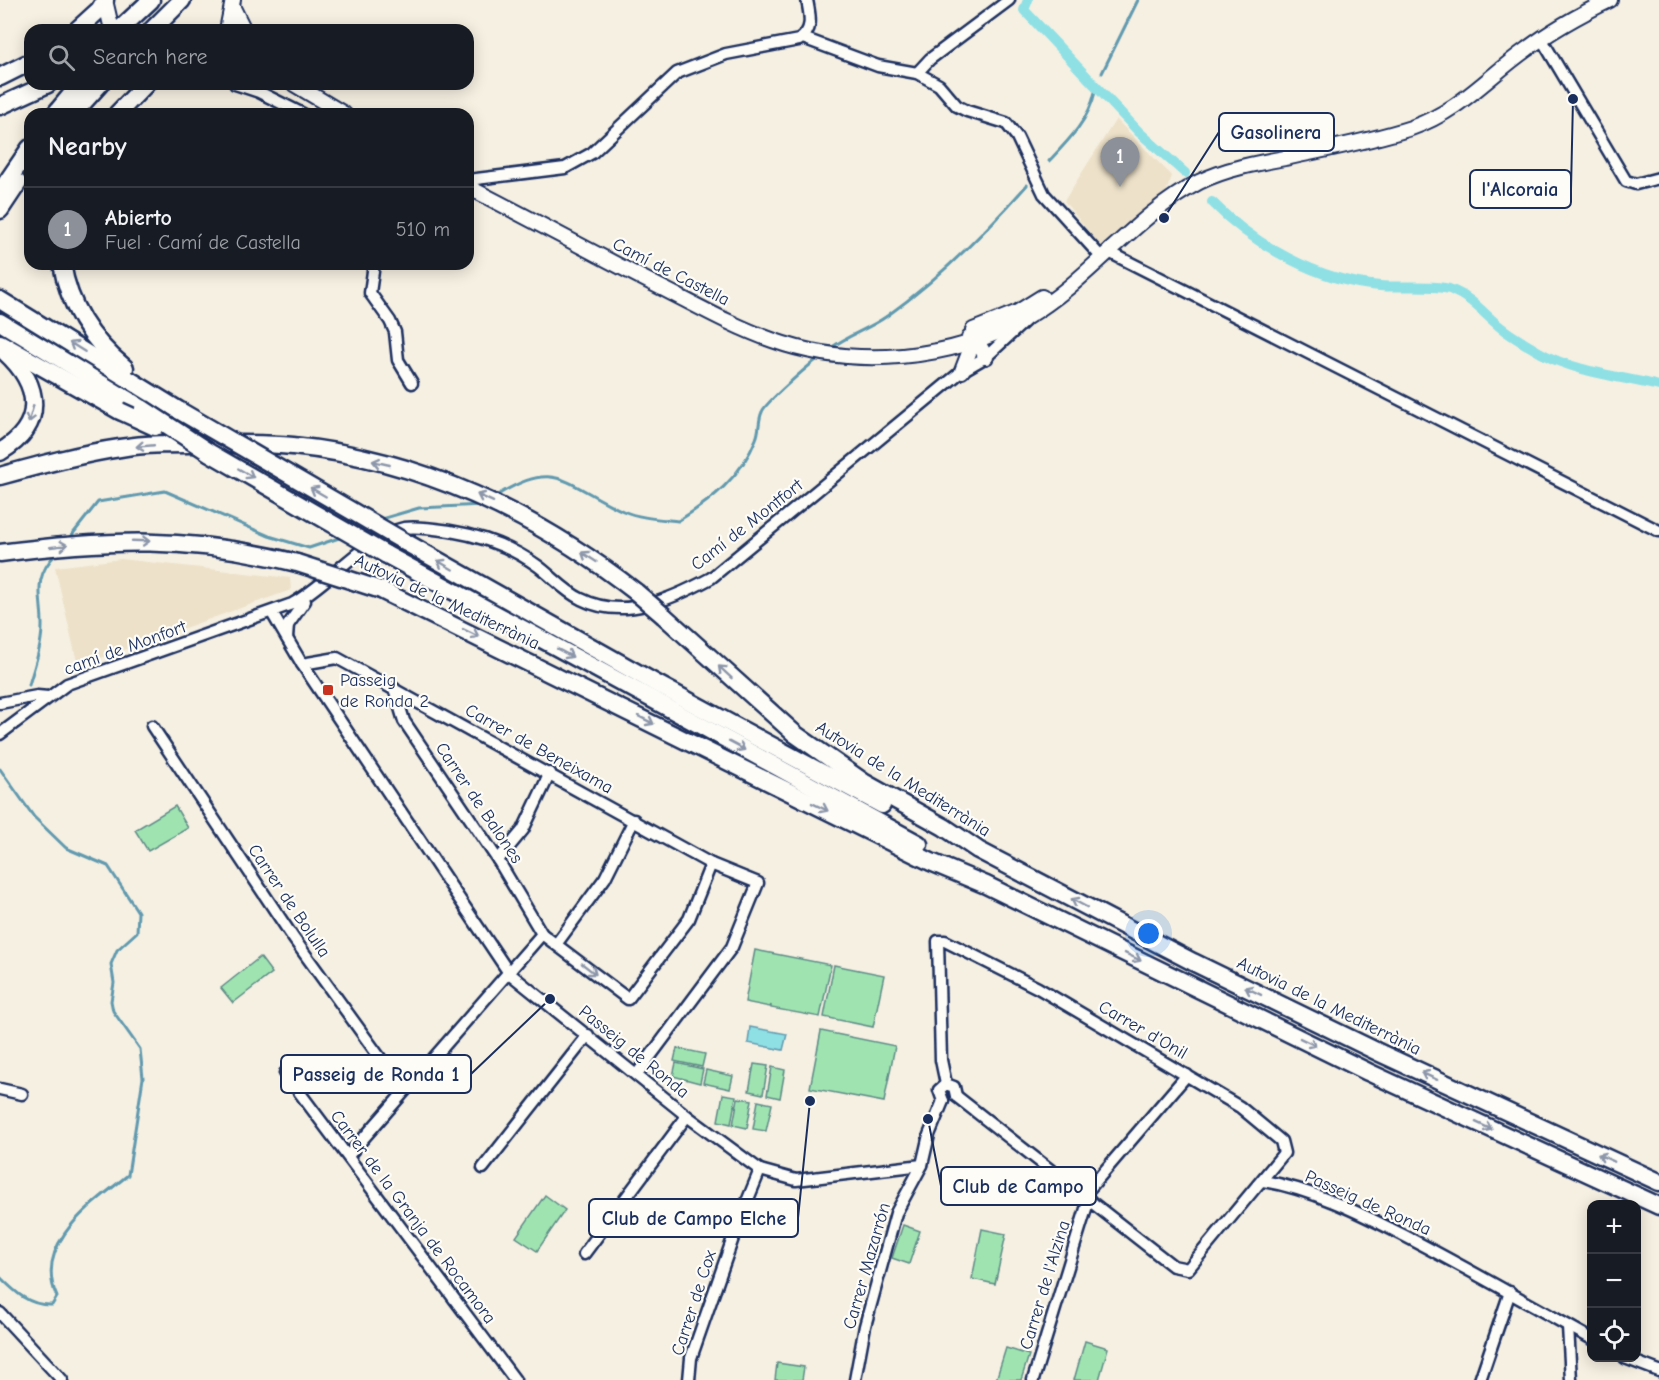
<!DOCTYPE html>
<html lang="en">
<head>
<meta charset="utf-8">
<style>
	:root { --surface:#171b24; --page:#242831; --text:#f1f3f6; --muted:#9ea1a6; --line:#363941; --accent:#8c9099 }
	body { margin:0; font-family:"Comic Neue",sans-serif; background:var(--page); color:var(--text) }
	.controls { position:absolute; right:18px; bottom:18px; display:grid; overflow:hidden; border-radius:12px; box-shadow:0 3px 15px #0003 }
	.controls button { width:54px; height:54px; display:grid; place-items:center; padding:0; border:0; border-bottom:2px solid var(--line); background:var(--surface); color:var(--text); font:30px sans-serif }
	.you { position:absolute; left:1149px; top:934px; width:21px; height:21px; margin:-15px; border:4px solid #fff; border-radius:50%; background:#1a73e8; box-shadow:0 0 0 9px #1a73e833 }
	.badge { display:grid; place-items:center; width:39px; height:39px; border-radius:50%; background:var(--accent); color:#fff; font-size:20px; font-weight:700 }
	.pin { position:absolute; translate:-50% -50px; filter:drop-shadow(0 2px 3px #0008) }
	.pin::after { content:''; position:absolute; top:32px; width:21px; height:18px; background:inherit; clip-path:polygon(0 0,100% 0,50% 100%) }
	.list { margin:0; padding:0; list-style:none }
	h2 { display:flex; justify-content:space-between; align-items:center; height:78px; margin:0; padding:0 24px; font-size:26px }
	h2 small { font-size:20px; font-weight:400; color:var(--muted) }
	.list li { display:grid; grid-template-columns:39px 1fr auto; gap:18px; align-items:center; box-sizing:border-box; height:84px; padding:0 24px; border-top:2px solid var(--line) }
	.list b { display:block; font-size:22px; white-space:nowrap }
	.list p { margin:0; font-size:20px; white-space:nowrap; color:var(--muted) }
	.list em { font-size:20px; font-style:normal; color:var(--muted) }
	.icon { flex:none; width:33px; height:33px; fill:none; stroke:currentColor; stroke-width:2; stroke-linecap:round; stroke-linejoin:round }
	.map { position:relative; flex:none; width:1659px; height:1380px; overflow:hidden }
	.search { position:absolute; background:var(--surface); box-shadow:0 3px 15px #0003; left:24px; top:24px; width:450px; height:66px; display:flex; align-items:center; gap:15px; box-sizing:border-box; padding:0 21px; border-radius:18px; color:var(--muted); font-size:22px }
	.panel { position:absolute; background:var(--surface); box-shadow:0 3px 15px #0003; left:24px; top:108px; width:450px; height:162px; border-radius:18px }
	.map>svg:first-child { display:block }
</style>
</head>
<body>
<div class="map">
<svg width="1659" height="1380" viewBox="0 0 1659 1380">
	<rect width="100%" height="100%" fill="#f6f0e2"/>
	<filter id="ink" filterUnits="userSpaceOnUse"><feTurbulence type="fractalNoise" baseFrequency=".0167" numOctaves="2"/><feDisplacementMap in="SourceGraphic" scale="12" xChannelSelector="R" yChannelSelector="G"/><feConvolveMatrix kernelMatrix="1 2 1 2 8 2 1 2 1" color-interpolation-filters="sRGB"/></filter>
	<g filter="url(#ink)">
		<g fill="#ede1c9">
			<polygon points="1116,119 1172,176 1164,197 1101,247 1064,201"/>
			<polygon points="121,559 290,578 291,590 78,666 55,567"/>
		</g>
		<g fill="#9fe4b0" stroke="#5d8a87" stroke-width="1.5">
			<polygon points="175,806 188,828 148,851 135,830"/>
			<polygon points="755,950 831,965 820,1017 771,1008 771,1005 770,1007 745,1002"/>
			<polygon points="260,957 272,973 233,1003 221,988"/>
			<polygon points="834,965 884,975 873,1027 824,1017"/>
			<polygon points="821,1031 895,1046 884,1102 810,1088"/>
			<polygon points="677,1048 705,1054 702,1067 674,1061"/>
			<polygon points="676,1063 703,1069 700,1083 673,1076"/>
			<polygon points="754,1064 768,1066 763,1094 749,1091"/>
			<polygon points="772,1067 785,1070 780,1098 767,1095"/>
			<polygon points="706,1070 733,1076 730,1089 703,1083"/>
			<polygon points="723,1094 736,1096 731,1124 718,1121"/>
			<polygon points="738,1098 752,1100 747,1128 733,1125"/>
			<polygon points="758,1101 772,1104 766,1131 753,1129"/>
			<polygon points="545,1195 565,1210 537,1251 516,1237"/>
			<polygon points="903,1225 920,1231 909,1264 892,1258"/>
			<polygon points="982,1229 1006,1234 995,1284 972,1279"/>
			<polygon points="1085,1341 1108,1348 1099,1380 1074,1380"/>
			<polygon points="1006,1348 1029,1355 1021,1380 996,1380"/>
			<polygon points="777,1363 804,1367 802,1380 775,1380"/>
		</g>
		<polygon fill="#8ee0e5" stroke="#6099af" stroke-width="1.5" points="750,1027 787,1034 783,1050 748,1043"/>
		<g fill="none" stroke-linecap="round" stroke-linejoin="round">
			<g stroke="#6099af" stroke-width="3">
				<polyline points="1102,73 1138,0"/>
				<path d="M 1049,161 C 1068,141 1089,120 1095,92"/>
				<path d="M 831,348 C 848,335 869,329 887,316 C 940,278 984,234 1027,185"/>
				<path d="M 493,498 C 557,456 565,485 623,511 C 639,518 660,519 678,521 C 712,500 741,477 756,439 C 760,430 758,420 762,412 C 765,403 809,365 819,358"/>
				<polyline points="378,520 419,508 483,505"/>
				<polyline points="68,540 98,502 165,491 269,536 309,548 342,537"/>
				<path d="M 29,685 C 33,670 39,655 41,639 C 47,605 27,583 56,554"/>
				<path d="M 0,769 L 34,817 L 66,848 L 108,866 L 138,912 L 137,932 L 117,950 L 111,964 L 114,983 L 111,1001 L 113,1011 L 140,1049 L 143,1078 L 128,1175 C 93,1204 32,1243 57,1297 L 52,1305 C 29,1306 15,1292 0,1277"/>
			</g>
			<g stroke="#8ee0e5" stroke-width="10">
				<polyline points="1028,0 1024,10 1139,132 1185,173"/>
				<path d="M 1212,202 C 1254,245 1318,281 1380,286 C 1397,288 1438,284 1452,290 C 1472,298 1483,313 1499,326 C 1511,336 1527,345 1541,353 C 1572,371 1623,377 1659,386"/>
			</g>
			<g stroke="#1b2f5e" stroke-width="15">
				<g id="minor">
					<polyline points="803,38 878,66 917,73 939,85 957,106 967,111 1006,123 1017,137 1044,194 1102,258"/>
					<polyline points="1541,38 1626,181 1636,184 1659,178"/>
					<polyline points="917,73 930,59 1009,0"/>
					<polyline points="235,84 259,92 303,114"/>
					<path d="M 468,180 L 565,168 L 592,153 L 677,73 L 726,54 L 799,40 C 814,30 810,16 807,0"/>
					<polyline points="1109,252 1659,531"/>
					<polyline points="374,264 370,293 390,321 395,332 398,360 412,383"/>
					<polyline points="272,613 302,664 509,973 687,1116 760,1170 796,1180 922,1165"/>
					<polyline points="287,638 288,625 305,601"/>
					<polyline points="302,664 337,658 711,864 758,883 732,947 637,1074"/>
					<polyline points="394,688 404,721 498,860 542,934 628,999 689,919 711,864"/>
					<polyline points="0,703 37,696 48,697"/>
					<polyline points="152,726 294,939 404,1091"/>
					<path d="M 0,734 L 67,684 L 292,604 C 329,584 366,536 404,528 C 418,526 436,529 450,531 C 481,536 512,547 538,566 C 553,577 564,591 581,599 C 624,621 672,599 711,578 L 962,371 L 986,357 L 1025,321"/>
					<polyline points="498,860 523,830 550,773"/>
					<polyline points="557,943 605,878 634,820"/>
					<polyline points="285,1073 515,1380"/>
					<polyline points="946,1084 941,1060 938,941 945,941 1038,988 1240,1107 1281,1141 1284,1153 1188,1269 1173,1266 956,1096"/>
					<polyline points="0,1089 22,1094"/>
					<polyline points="943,1101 939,1090 946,1084 954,1087 956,1096"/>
					<polyline points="348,1156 542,934"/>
					<polyline points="483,1168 588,1035"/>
					<path d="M 1263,1181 C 1312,1189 1360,1213 1403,1235 C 1467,1268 1529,1304 1592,1339"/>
					<polyline points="1084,1195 1187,1075"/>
					<polyline points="584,1254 687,1116"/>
					<polyline points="0,1313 62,1380"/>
					<polyline points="1568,1326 1571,1380"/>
					<polyline points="1625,1358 1659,1371"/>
					<polyline points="689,1380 691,1358 739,1221 760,1170"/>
					<polyline points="855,1380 865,1326 896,1213 922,1165 929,1135 943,1101"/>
					<polyline points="1033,1380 1089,1199"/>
					<polyline points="1480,1380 1510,1292"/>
				</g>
			</g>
			<g stroke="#1b2f5e" stroke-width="18">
				<g id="major">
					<polyline points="105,0 112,30"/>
					<polyline points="233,8 244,30"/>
					<polyline points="227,30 233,0"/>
					<polyline points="294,84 344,114"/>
					<path d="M 468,187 C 531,219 593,253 656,285 C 694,304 732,326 772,340 C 853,369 954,361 1027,317 C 1090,280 1134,216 1199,182 C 1225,169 1257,163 1285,158 C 1327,149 1371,141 1411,128 C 1460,111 1486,78 1527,49 C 1552,30 1581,14 1610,0"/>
					<polyline points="973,330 1018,312 1042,297"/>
					<polyline points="969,338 976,339 986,357"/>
					<polyline points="962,371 972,345 978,337"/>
				</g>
			</g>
			<g stroke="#1b2f5e" stroke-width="21">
				<g id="highway">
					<polyline points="77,30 99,10 105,0"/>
					<polyline points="119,30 151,0"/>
					<polyline points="152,30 182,0"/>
					<polyline points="0,77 30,62"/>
					<polyline points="0,106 48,84"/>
					<polyline points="55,114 80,84"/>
					<polyline points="73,114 100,84"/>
					<polyline points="117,114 146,84"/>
					<polyline points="0,192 30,148"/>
					<polyline points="0,210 18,183"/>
					<path d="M 62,264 C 69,307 92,341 125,368"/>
					<polyline points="0,300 180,411"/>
					<polyline points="0,322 143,409"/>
					<polyline points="0,343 120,411"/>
					<path d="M 0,452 C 46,425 41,385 5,352"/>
					<path d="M 0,476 C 39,465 79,454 120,448 C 151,443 183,444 215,444 C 241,444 267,443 293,446 C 420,459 536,514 636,592"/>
					<polyline points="405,542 657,684 882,805"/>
					<path d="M 0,553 C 109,539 190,536 297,563"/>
					<polyline points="385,554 919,844"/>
					<polyline points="381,590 931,862 986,885 1368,1072 1659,1206"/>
					<polyline points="664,616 795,734 865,783 944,827 978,850 1193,962 1380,1053 1659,1182"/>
				</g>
			</g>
			<use href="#minor" stroke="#fdfcf7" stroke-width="10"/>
			<use href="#major" stroke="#fdfcf7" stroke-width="14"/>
			<use href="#highway" stroke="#fdfcf7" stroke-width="16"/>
			<g stroke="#1b2f5e" stroke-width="21" stroke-linecap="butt">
				<g id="highway-bridge">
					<polyline points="143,409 210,453 385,554"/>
					<polyline points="120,411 155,427"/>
					<polyline points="180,411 405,542"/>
					<polyline points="297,563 381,590"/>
					<polyline points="636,592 664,616"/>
				</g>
			</g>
			<use href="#highway-bridge" stroke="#fdfcf7" stroke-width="16"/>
		</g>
		<defs><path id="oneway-shaft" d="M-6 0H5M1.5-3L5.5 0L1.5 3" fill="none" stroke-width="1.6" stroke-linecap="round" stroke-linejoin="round" transform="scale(1.5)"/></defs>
		<g stroke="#8c96aa">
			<use href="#oneway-shaft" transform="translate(77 347) rotate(-148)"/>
			<use href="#oneway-shaft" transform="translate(31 414) rotate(106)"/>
			<use href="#oneway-shaft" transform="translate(145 446) rotate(175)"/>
			<use href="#oneway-shaft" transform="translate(381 463) rotate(-167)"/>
			<use href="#oneway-shaft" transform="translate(246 473) rotate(30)"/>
			<use href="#oneway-shaft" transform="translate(318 492) rotate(-150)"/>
			<use href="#oneway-shaft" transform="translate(485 498) rotate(-155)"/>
			<use href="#oneway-shaft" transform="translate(141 541) rotate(2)"/>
			<use href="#oneway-shaft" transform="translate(59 546) rotate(-7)"/>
			<use href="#oneway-shaft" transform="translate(589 557) rotate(-147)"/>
			<use href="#oneway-shaft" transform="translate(445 565) rotate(-150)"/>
			<use href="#oneway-shaft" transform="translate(471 633) rotate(26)"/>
			<use href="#oneway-shaft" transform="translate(565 653) rotate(28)"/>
			<use href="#oneway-shaft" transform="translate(725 672) rotate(-137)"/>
			<use href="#oneway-shaft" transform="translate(646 720) rotate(27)"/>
			<use href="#oneway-shaft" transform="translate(737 746) rotate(28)"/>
			<use href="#oneway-shaft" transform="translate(820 807) rotate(26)"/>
			<use href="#oneway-shaft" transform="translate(1079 903) rotate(-152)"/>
			<use href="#oneway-shaft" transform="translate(1133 957) rotate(26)"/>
			<use href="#oneway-shaft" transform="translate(589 969) rotate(38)"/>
			<use href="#oneway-shaft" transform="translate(1253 991) rotate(-154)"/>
			<use href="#oneway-shaft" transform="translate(1308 1042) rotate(26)"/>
			<use href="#oneway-shaft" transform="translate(1429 1076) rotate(-155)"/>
			<use href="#oneway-shaft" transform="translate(1484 1126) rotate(25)"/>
			<use href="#oneway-shaft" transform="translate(1606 1158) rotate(-156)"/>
		</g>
	</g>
	<rect fill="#c8321e" stroke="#fdfcf7" stroke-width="2" x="322" y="684" width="12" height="12" rx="3"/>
	<g text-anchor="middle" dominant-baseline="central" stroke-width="4.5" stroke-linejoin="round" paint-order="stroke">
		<g font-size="18" fill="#1b2f5e" stroke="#fdfcf7">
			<text transform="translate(671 272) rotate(27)">Camí de Castella</text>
			<text transform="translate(747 525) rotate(-38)">Camí de Montfort</text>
			<text transform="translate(447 602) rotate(25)">Autovia de la Mediterrània</text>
			<text transform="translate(125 648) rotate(-20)">camí de Monfort</text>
			<text transform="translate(539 749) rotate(29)">Carrer de Beneixama</text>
			<text transform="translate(903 779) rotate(32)">Autovia de la Mediterrània</text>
			<text transform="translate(479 803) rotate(56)">Carrer de Balones</text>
			<text transform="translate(289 901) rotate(56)">Carrer de Bolulla</text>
			<text transform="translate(1329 1006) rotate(26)">Autovia de la Mediterrània</text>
			<text transform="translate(1143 1030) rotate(30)">Carrer d'Onil</text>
			<text transform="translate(634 1052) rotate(39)">Passeig de Ronda</text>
			<text transform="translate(1368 1203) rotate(24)">Passeig de Ronda</text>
			<text transform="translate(413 1217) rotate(53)">Carrer de la Granja de Rocamora</text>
			<text transform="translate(867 1266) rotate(-74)">Carrer Mazarrón</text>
			<text transform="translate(1045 1285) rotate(-73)">Carrer de l'Alzina</text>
			<text transform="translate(694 1303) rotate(-72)">Carrer de Cox</text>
		</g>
		<g font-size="18" fill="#1b2f5e" stroke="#fdfcf7" text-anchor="start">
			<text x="340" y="680">Passeig<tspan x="340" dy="21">de Ronda 2</tspan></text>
		</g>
	</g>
	<path fill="none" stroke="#1b2f5e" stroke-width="2" d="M1164 218L1219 132M1573 99L1571 189M550 999L471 1074M928 1119L941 1186M810 1101L798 1218"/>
	<g fill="#1b2f5e" stroke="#fdfcf7" stroke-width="2">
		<circle cx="1164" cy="218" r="6"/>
		<circle cx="1573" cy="99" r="6"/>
		<circle cx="550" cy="999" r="6"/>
		<circle cx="928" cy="1119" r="6"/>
		<circle cx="810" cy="1101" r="6"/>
	</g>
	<g fill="#fdfcf7" stroke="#1b2f5e" stroke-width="2">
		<rect x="1219" y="113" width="115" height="38" rx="6"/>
		<rect x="1470" y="170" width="101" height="38" rx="6"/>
		<rect x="281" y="1055" width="190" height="38" rx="6"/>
		<rect x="941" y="1167" width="155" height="38" rx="6"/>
		<rect x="589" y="1199" width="209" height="38" rx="6"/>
	</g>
	<g font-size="20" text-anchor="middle" font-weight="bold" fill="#1b2f5e">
		<text x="1276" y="139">Gasolinera</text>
		<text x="1520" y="196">l'Alcoraia</text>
		<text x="376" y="1081">Passeig de Ronda 1</text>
		<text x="1018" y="1193">Club de Campo</text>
		<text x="694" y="1225">Club de Campo Elche</text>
	</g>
</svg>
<div class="controls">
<button>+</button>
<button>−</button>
<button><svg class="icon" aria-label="locate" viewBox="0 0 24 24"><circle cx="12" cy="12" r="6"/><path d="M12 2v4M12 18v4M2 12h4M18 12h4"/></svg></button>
</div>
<div class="you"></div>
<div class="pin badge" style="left:1120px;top:187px">1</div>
<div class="search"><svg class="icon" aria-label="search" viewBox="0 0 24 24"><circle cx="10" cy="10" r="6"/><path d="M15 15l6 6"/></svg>Search here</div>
<section class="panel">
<h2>Nearby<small></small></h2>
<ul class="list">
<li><span class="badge">1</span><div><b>Abierto</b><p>Fuel · Camí de Castella</p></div><em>510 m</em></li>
</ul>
</section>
</div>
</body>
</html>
